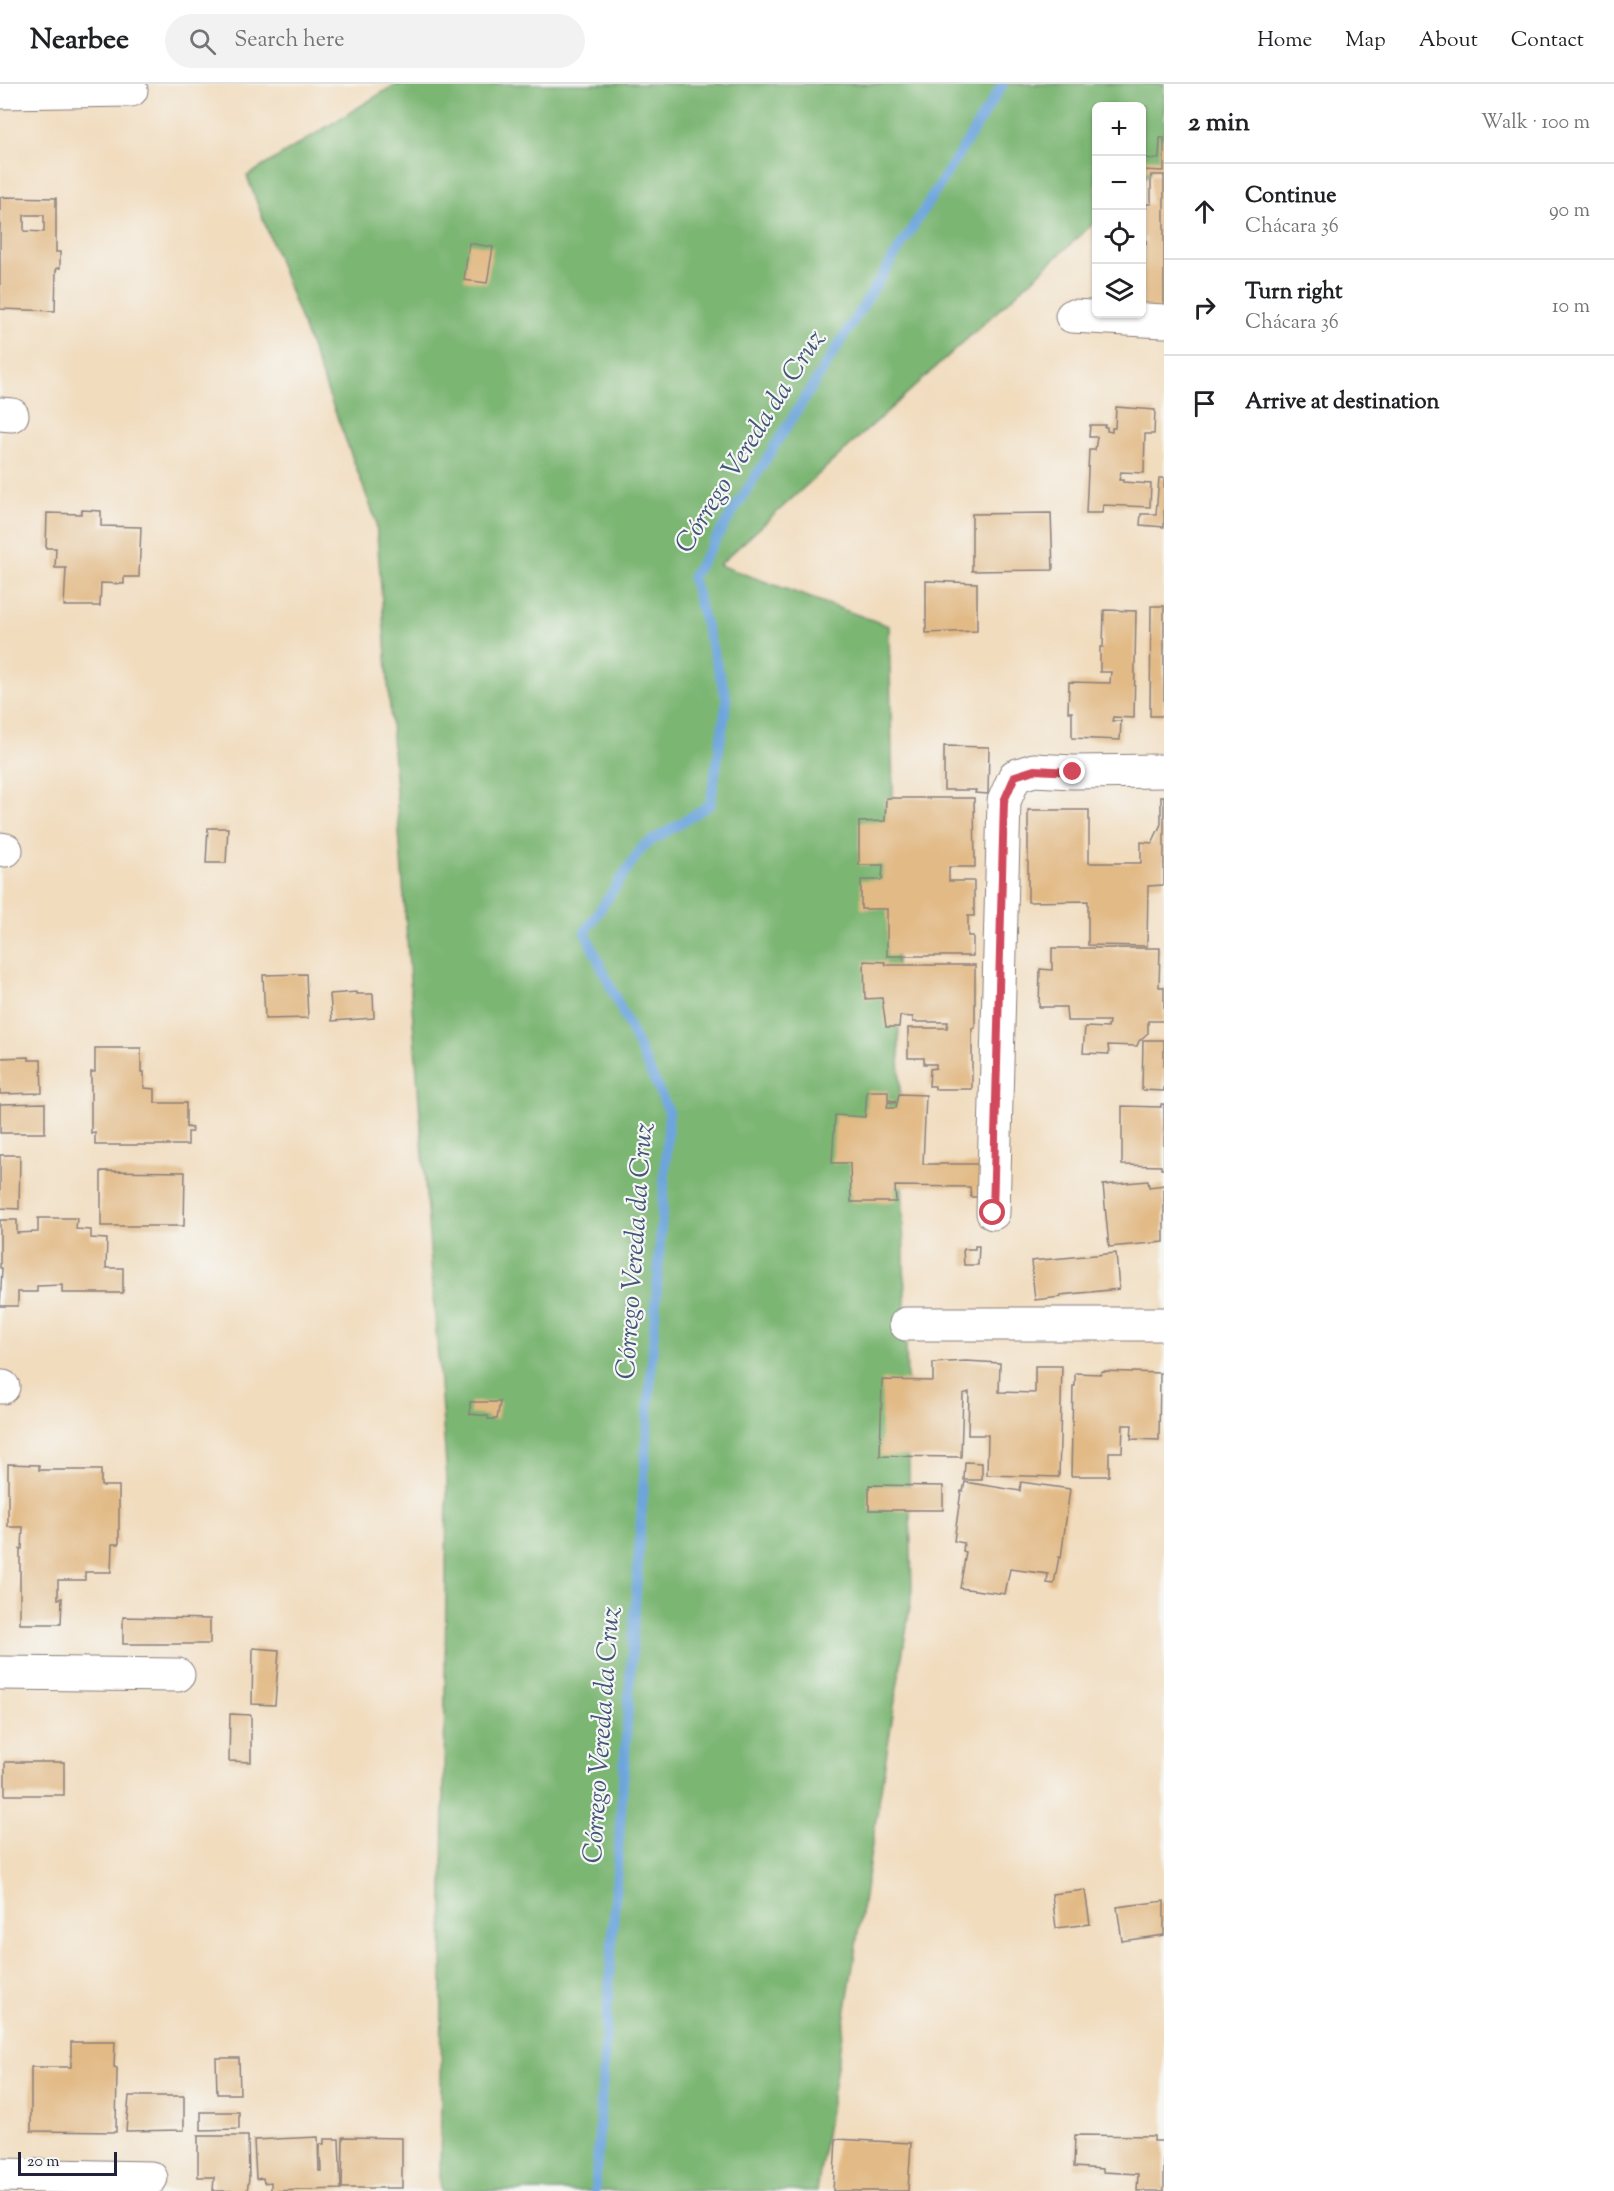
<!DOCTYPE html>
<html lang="en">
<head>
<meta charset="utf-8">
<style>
	:root { --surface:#fff; --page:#f2f2f2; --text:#202124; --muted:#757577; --line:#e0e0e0 }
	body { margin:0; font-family:"Sorts Mill Goudy",serif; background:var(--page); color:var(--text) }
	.controls { position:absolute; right:18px; top:18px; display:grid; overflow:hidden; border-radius:9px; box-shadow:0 2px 4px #0004 }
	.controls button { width:54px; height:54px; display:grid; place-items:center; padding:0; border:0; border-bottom:2px solid var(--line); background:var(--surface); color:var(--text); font:30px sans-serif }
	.scale { position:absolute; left:18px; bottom:15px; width:99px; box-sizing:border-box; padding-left:6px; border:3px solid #22223b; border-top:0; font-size:16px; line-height:21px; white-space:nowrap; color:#22223b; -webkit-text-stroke:4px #f6f6f2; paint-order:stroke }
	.stop { position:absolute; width:18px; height:18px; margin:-14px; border:4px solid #d1495b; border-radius:50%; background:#fff }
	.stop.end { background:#d1495b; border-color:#fff; box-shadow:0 2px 6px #0008 }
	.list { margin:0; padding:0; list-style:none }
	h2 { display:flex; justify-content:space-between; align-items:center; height:78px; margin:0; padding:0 24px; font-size:26px }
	h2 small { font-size:20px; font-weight:400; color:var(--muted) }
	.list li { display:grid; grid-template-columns:39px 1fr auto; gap:18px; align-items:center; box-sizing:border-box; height:96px; padding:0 24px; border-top:2px solid var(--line) }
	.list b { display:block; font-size:22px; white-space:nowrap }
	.list p { margin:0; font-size:20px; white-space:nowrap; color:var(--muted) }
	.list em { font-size:20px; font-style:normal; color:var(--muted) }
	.icon { flex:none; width:33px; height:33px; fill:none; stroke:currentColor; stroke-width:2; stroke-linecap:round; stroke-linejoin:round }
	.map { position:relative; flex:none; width:1164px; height:2107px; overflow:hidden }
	header { display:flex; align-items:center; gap:36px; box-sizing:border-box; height:84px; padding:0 30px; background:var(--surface); border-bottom:2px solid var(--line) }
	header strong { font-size:28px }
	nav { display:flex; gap:33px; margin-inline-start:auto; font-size:21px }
	.search { width:420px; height:54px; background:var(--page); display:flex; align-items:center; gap:15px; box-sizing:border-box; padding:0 21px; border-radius:33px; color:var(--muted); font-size:22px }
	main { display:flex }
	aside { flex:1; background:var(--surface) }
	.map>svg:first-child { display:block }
</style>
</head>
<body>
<header>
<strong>Nearbee</strong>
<div class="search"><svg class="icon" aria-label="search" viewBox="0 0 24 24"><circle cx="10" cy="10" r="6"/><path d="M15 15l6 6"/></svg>Search here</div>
<nav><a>Home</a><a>Map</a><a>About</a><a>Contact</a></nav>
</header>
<main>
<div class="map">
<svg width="1164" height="2107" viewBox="0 0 1164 2107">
	<rect width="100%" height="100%" fill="#f6f6f2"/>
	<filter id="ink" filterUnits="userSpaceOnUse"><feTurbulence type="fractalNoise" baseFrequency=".0167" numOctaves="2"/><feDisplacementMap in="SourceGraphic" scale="12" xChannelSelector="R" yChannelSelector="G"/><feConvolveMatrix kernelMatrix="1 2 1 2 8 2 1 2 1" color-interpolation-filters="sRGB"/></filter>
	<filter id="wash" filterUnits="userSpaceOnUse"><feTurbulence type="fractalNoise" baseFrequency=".008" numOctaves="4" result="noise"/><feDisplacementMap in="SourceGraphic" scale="24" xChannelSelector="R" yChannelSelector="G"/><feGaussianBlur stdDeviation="1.35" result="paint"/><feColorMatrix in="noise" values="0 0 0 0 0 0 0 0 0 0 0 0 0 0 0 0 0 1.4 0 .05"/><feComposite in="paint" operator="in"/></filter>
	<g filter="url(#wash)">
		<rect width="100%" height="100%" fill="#f1dcbe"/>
		<polygon fill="#7cb673" stroke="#4f6c57" stroke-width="1.5" points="396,0 1164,0 1164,75 1142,96 1142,22 1096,22 1096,137 719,481 889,542 912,1510 817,2107 440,2107 447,1395 376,437 247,92"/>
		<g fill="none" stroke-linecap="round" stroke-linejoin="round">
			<polyline stroke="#6da5dc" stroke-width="10" points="595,2107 669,1028 585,848 643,762 710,721 727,616 692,493 1003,0"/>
		</g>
		<g id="blocks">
			<g fill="#e2ba86" fill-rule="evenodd">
				<polygon points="1160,54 1164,54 1164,87 1142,86 1142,74 1159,75"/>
				<polygon points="1151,91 1164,91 1164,226 1142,225 1142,160 1146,160 1146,154 1142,154 1142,124 1146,124 1146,120 1151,120"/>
				<path d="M 0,113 L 56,114 L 56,168 L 60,168 L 60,184 L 57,184 L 56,187 L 55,227 L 0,225 ZM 24,131 L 44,131 L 44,148 L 24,147 Z"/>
				<polygon points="469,159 493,163 487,199 464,196"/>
				<polygon points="1116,323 1155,326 1154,350 1145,350 1144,389 1121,388 1119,396 1123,396 1123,398 1151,400 1150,423 1103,421 1102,429 1086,429 1089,366 1095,366 1097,353 1089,353 1090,341 1105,341 1104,343 1107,343 1107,347 1112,348 1112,344 1115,344"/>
				<polygon points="1159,394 1164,394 1164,443 1140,441 1141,430 1156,430"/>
				<polygon points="82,426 101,427 101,442 141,443 139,493 124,493 124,500 101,499 100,522 64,522 66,484 55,484 56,464 46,464 47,429 81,430"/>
				<polygon points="1051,429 1053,486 972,487 972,430"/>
				<polygon points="926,497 977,499 977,547 926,549"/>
				<polygon points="1151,522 1164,522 1164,632 1150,632"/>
				<polygon points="1104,526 1136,527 1134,634 1113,633 1112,637 1121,637 1120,656 1072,654 1072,628 1068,628 1069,598 1110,599 1111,588 1100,588 1100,563 1103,563"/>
				<polygon points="944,662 989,663 988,710 975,709 976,706 944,706"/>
				<polygon points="1161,712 1164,712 1164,801 1148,802 1147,862 1088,861 1088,817 1028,818 1028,726 1089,726 1089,779 1141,779 1141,758 1152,759 1161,740"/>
				<polygon points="886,714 974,714 975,783 949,783 949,797 974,797 974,832 968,832 968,852 973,852 973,872 887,872 887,825 861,825 861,796 882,796 883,781 859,781 859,738 885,737"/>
				<polygon points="208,744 228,744 226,779 206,779"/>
				<polygon points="1052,864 1160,864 1159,903 1164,903 1164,937 1148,937 1148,949 1139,957 1137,962 1108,961 1109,970 1083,969 1085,943 1108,944 1109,937 1067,937 1066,923 1039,923 1040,885 1052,886"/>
				<polygon points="864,877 885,878 886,881 975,881 975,944 972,944 972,1005 935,1005 935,1002 929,1002 930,985 936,984 936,980 924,980 924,974 908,974 908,944 947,944 948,938 913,938 913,933 900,932 899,943 886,943 882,914 865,915"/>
				<polygon points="306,890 308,934 265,935 263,891"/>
				<polygon points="357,908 357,910 373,910 374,934 332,937 330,910"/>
				<polygon points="1143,956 1164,956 1164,1007 1142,1006"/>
				<polygon points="95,964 141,964 141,988 144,988 144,1004 155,1005 155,1019 186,1019 186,1043 192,1044 192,1048 188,1048 188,1061 95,1061 95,1048 91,1049 91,988 95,988"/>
				<polygon points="29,973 29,976 41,976 42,1009 0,1010 0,974"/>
				<polygon points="867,1007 888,1007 888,1016 895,1017 895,1019 888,1018 887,1024 896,1024 899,1010 926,1011 923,1080 981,1080 979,1113 971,1113 970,1103 895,1102 896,1118 851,1118 850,1079 832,1079 835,1031 865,1033"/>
				<polygon points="45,1019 45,1049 0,1049 0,1020"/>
				<polygon points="1161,1020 1164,1020 1164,1085 1161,1085 1161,1082 1122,1081 1122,1022 1161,1023"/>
				<polygon points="0,1071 20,1071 19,1125 0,1124"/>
				<polygon points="101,1087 185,1088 184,1142 101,1142"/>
				<polygon points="1148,1097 1149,1103 1164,1101 1164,1158 1109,1163 1103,1101"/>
				<polygon points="38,1134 77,1134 76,1145 91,1146 91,1154 107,1155 106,1184 123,1184 123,1209 62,1209 62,1201 37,1202 37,1208 18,1208 18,1222 0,1222 2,1184 0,1184 0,1136 17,1136 17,1149 38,1148"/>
				<polygon points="975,1162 979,1162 978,1181 964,1181 963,1165 975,1165"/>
				<polygon points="1116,1169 1119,1205 1061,1211 1061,1213 1035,1216 1031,1177"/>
				<polygon points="966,1277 1000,1279 999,1308 1035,1309 1035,1282 1062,1282 1059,1393 987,1391 988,1351 968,1351 969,1308 963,1310 961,1373 880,1372 882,1296 933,1297 933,1279"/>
				<polygon points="1102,1287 1160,1289 1159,1356 1131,1355 1132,1341 1123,1341 1122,1368 1109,1368 1109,1392 1071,1392 1073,1302 1075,1302 1075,1289 1101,1290"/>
				<polygon points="470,1318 500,1318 497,1335 488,1335 488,1332 470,1330"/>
				<polygon points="965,1378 982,1379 982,1396 964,1396"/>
				<polygon points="8,1380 39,1381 39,1386 101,1386 101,1402 119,1402 119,1460 112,1460 111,1488 85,1488 85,1496 58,1496 58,1515 62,1514 61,1540 20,1540 20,1465 22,1465 23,1443 8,1443"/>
				<polygon points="965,1398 1020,1407 1021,1398 1070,1405 1061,1474 1059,1473 1054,1500 1047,1499 1048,1490 1010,1485 1005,1510 960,1504 966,1468 963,1467 964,1459 954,1457 961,1407 963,1407"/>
				<polygon points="869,1401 943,1402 943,1426 869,1426"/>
				<polygon points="123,1533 210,1535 210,1560 123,1560"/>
				<polygon points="253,1564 279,1566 275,1621 252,1620"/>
				<polygon points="230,1630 251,1631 251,1678 229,1677"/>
				<rect x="5" y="1678" width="59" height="33"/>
				<polygon points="1085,1806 1090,1840 1056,1844 1052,1810"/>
				<polygon points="1164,1817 1164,1851 1122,1857 1117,1823"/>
				<polygon points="71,1958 115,1958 114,1983 117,1984 116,2048 31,2047 31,1983 71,1983"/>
				<polygon points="216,1974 239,1974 240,2010 217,2010"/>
				<polygon points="129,2012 184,2012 184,2046 126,2047"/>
				<polygon points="201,2028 239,2028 239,2045 201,2046"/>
				<polygon points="1075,2051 1154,2052 1154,2057 1164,2057 1164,2107 1137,2107 1138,2090 1103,2088 1103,2085 1074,2083"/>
				<polygon points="198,2052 248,2052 249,2094 247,2107 213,2107 214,2093 198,2093"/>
				<polygon points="318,2053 319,2087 321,2087 320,2060 324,2060 324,2055 339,2055 341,2105 271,2107 271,2098 264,2099 263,2094 256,2095 254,2056"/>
				<polygon points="343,2053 402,2054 402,2104 342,2104"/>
				<polygon points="836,2055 911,2059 908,2107 833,2107"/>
			</g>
		</g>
	</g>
	<g filter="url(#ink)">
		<use href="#blocks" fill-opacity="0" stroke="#8a7f7c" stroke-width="1.5"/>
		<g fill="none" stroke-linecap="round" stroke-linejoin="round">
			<g stroke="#8a7f7c" stroke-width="35">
				<g id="minor">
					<polyline points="0,8 131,6"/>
					<polyline points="1072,232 1164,237"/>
					<polyline points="0,330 12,331"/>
					<polyline points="0,765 6,766"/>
					<polyline points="993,1129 1004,717 1015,692 1034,686 1073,688 1164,687"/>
					<polyline points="906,1240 1164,1240"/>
					<polyline points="0,1303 3,1303"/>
					<polyline points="0,1589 178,1591"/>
					<polyline points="0,2091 151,2094"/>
				</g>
			</g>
			<use href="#minor" stroke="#fff" stroke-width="33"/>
		</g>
	</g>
	<g fill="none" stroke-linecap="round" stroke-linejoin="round" filter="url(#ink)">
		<polyline stroke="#d1495b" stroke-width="8" points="993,1129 1004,717 1015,692 1034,686 1073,688"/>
	</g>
	<g text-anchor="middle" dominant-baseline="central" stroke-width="4.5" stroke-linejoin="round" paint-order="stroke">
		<g font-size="27" font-style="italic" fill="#40567b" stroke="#f6f6f2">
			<text transform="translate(751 358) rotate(-58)">Córrego Vereda da Cruz</text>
			<text transform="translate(636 1167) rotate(-86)">Córrego Vereda da Cruz</text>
			<text transform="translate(603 1651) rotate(-86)">Córrego Vereda da Cruz</text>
		</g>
	</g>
</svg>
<div class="controls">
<button>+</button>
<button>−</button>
<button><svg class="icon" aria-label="locate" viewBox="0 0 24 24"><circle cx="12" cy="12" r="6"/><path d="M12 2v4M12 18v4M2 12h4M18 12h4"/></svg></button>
<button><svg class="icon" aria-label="layers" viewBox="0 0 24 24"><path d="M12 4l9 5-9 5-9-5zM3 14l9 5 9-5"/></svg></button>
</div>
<div class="scale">20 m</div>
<div class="stop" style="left:993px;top:1129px"></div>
<div class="stop end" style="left:1073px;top:688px"></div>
</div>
<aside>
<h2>2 min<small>Walk · 100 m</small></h2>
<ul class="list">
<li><svg class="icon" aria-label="ahead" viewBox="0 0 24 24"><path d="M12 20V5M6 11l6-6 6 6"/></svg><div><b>Continue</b><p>Chácara 36</p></div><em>90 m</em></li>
<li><svg class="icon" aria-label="right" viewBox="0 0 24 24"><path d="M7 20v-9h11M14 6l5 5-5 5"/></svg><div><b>Turn right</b><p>Chácara 36</p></div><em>10 m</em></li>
<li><svg class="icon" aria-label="arrive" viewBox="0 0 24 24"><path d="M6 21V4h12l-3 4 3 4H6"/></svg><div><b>Arrive at destination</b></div></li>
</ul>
</aside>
</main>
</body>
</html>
